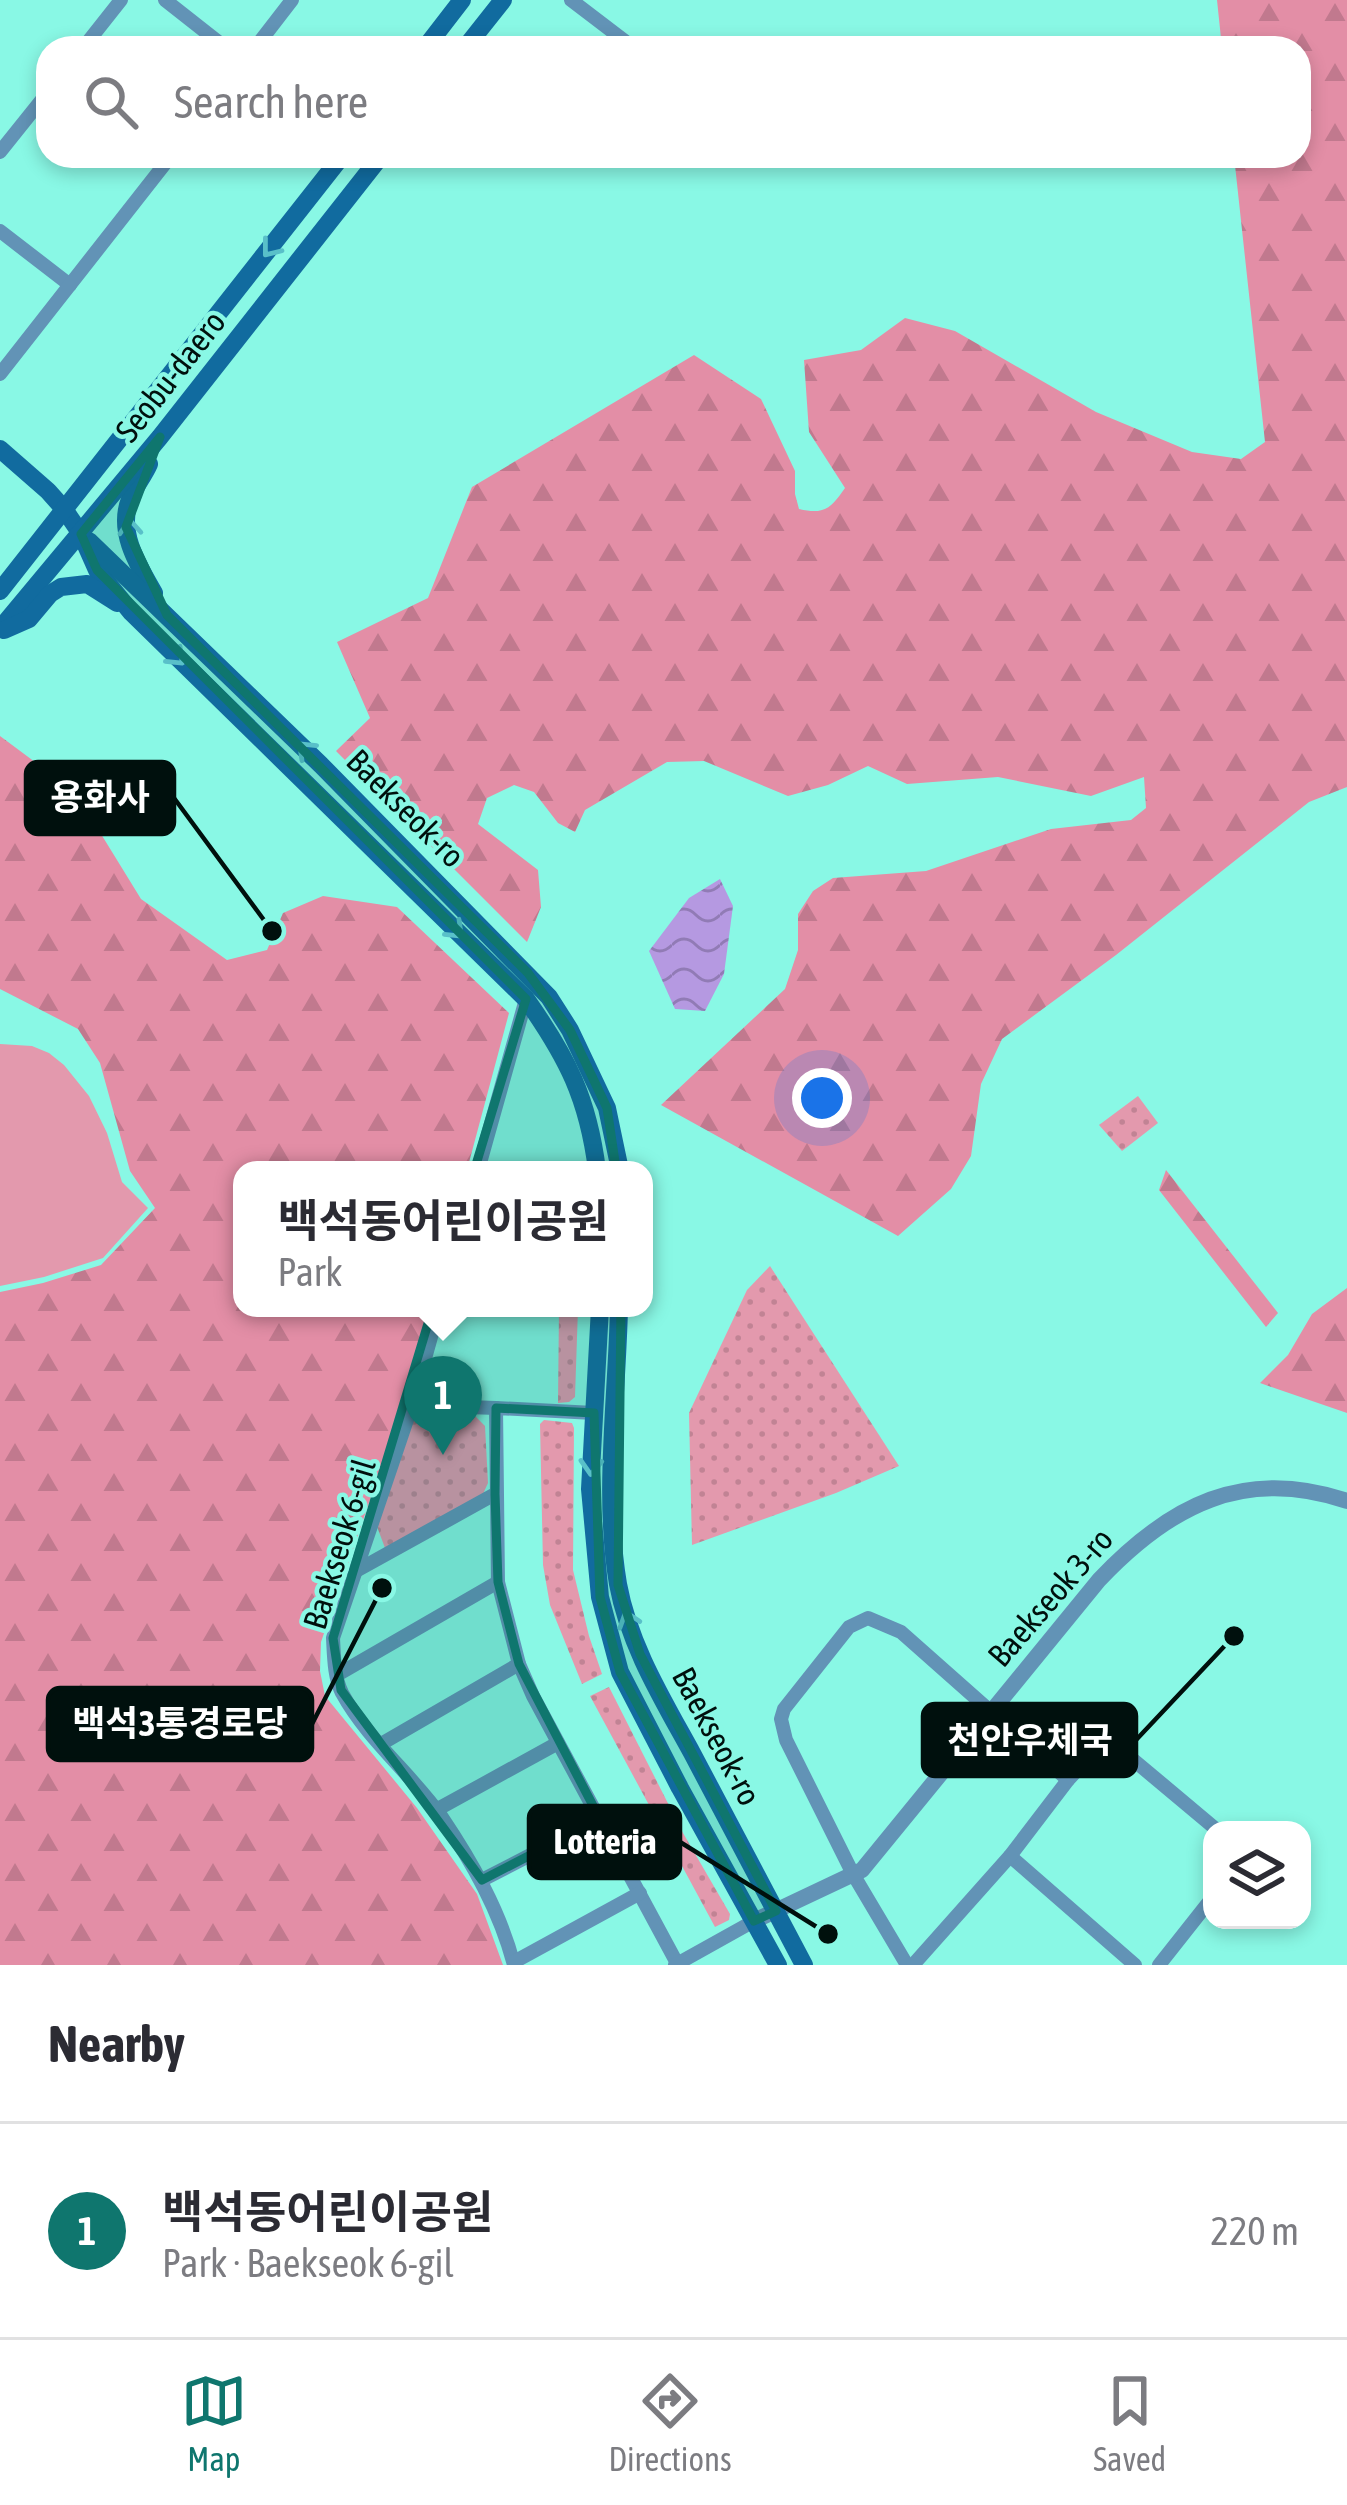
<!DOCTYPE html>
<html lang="en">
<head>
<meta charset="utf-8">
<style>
	:root { --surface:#fff; --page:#f2f2f3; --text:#2b2b33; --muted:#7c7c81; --line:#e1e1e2; --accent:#0f766e }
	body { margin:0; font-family:"Asap Condensed","Noto Sans KR",sans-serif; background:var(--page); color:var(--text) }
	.controls { position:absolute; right:36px; bottom:36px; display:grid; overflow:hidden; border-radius:24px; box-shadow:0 6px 18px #0003 }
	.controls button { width:108px; height:108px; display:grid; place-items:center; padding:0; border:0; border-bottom:3px solid var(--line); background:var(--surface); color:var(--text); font:60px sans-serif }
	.you { position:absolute; left:822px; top:1098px; width:42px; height:42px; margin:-30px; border:9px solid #fff; border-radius:50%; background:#1a73e8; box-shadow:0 0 0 18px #1a73e833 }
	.badge { display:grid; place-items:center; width:78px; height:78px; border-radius:50%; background:var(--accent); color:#fff; font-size:39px; font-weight:700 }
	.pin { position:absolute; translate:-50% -99px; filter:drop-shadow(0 3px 6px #0008) }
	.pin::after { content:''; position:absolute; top:63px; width:42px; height:36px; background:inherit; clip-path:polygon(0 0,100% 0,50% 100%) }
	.popup { position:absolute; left:233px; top:1161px; width:420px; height:156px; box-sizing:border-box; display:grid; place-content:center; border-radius:24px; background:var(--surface); filter:drop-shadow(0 3px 9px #0005); font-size:39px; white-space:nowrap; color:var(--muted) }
	.popup b { font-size:45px; color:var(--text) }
	.popup::after { content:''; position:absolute; left:50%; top:100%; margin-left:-24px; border:24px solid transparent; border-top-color:var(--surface) }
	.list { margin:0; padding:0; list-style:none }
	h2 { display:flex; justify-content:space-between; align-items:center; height:156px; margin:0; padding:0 48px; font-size:51px }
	h2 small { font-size:39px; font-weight:400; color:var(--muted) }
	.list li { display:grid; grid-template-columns:78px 1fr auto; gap:36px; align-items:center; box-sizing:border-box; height:216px; padding:0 48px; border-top:3px solid var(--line) }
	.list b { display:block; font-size:45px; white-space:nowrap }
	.list p { margin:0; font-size:39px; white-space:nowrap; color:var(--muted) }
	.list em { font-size:39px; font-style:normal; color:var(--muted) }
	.icon { flex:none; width:66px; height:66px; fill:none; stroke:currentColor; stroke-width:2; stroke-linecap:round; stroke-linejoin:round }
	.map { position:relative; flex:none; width:1347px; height:1965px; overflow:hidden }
	.search { position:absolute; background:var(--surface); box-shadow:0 6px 18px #0003; left:36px; right:36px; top:36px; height:132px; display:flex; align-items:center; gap:30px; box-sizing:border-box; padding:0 42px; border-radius:36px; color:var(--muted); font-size:45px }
	.sheet { height:372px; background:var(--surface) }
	nav { display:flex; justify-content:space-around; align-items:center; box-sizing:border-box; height:168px; border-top:3px solid var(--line); background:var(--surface); font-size:33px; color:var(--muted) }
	nav a { display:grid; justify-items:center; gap:6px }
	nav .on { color:var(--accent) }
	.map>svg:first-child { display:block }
</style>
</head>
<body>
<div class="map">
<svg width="1347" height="1965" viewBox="0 0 1347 1965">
	<defs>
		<pattern id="grass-dots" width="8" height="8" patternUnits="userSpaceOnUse" patternTransform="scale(3)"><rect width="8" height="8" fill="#e399ad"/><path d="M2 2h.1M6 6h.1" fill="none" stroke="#c18394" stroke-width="1.8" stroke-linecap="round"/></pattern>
		<pattern id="forest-firs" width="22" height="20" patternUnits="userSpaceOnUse" patternTransform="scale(3)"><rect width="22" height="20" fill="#e38ea6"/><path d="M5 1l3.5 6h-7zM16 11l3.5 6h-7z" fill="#c1798e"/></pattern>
		<pattern id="water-waves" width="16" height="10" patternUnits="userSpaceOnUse" patternTransform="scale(3)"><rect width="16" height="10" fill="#b599e1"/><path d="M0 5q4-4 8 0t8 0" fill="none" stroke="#917bb5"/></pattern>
	</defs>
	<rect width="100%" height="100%" fill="#89f8e5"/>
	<g fill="url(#grass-dots)">
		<polygon points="1138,1096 1158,1123 1122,1151 1099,1125"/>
		<polygon points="770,1266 899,1466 836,1493 692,1545 689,1413 747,1290"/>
		<polygon points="559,1308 578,1308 575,1397 569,1402 558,1403"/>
		<polygon points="469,1410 485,1426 488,1483 483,1494 385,1548 376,1524 410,1423 417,1412"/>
		<polygon points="544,1420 572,1423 574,1428 573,1570 589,1636 602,1674 582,1684 550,1605 543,1565 540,1424"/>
		<polygon points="609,1687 683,1833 730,1914 729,1920 715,1927 590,1696"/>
	</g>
	<g fill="url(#forest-firs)">
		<path d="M 1217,0 L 1347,0 L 1347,787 L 1309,802 L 1116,955 L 1002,1039 L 981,1084 L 971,1156 L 951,1189 L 898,1236 L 661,1105 L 785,989 L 798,950 L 798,914 L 813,891 L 833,878 L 926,871 L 1051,829 L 1131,820 L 1146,808 L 1144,777 L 1091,796 L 998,777 L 907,784 L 868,766 L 828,785 L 788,796 L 704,761 L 667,762 L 585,810 L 575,832 L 558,823 L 534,792 L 514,785 L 487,798 L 478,824 L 538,870 L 541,907 L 527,942 L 336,751 L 370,718 L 337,642 L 428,598 L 472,487 L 694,355 L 761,399 L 795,471 L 795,494 L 799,509 C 825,515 831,508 845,488 L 809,432 L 804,360 L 861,350 L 905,318 L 955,331 L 1096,412 L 1192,452 L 1241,459 L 1265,442 L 1234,156 L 1299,156 L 1299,48 L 1222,48 Z"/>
		<polygon points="0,736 39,765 85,808 141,899 227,960 267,950 283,913 323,896 397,907 509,1013 467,1170 242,1170 242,1308 429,1308 402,1407 321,1642 320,1671 325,1696 417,1808 477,1894 503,1965 0,1965 0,1292 43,1283 101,1265 155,1208 130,1171 100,1063 78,1029 0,989"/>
		<polygon points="1166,1170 1278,1313 1266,1327 1159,1190"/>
		<polygon points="1347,1288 1347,1413 1260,1383 1288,1355 1312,1314"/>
	</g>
	<polygon fill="#e399ad" points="0,1044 32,1046 49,1053 64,1065 89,1096 107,1133 122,1182 148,1208 103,1258 44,1277 0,1286"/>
	<polygon fill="url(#water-waves)" points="720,879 733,906 724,974 705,1011 675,1009 649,951 689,898"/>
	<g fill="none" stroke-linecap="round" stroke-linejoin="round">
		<g stroke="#6293b6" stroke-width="14">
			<polyline points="165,0 226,48"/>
			<polyline points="571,0 634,48"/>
			<polyline points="83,48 121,0"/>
			<polyline points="255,48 292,0"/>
			<polyline points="0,152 48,92"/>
			<polyline points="0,231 70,285"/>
			<polyline points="0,374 171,156"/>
			<polyline points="478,1170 526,999"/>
			<path d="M 439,1308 L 412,1405 L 333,1638 C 334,1656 334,1677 342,1693 C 367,1739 411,1774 441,1816 C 472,1862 500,1911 514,1965"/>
			<polyline points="412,1405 496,1408"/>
			<polyline points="594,1413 496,1408 498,1582 519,1664 533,1696 678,1965"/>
			<polyline points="356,1571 495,1494"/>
			<polyline points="337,1675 498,1582"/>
			<polyline points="381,1744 519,1664"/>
			<polyline points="436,1810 558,1743"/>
			<polyline points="1010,1856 1135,1965"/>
			<polyline points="482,1880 600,1819"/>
			<polyline points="514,1962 640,1893"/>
			<polyline points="675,1965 754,1921"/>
			<polyline points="907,1965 853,1874 786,1740 781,1719 784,1709 849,1627 868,1618 901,1632 1068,1780 1098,1748 1112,1742 1217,1830"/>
			<polyline points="913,1965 1010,1856 1068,1780"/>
			<polyline points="1159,1965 1212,1898"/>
		</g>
		<path stroke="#6293b6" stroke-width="16" d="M 754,1921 L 862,1870 L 1099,1580 C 1169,1506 1244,1466 1347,1501"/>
		<g stroke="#116b9f" stroke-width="18">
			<polyline points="425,48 462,0"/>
			<polyline points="465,48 503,0"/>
			<path d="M 0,449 L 48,491 L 64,509 L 81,534 L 97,570 L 131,612 L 526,999 C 567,1057 588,1098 597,1170"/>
			<path d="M 149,464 C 144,476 134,487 130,499 C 117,532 138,565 154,593"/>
			<polyline points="89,541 321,765 549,997 570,1030 607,1108 620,1170"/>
			<polyline points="0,591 342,156"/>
			<polyline points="0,629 160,437 381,156"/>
			<polyline points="4,630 29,619 50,594 61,587 87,584 117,603"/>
			<polyline points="600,1308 590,1489 600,1597 620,1672 680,1788 778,1965"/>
			<path d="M 619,1308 C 617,1398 603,1496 618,1584 C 629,1645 663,1700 692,1753 C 729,1824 767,1894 804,1965"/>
		</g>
	</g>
	<defs><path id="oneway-chevron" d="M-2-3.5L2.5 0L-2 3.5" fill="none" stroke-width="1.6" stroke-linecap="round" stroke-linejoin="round" transform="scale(3)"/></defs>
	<g stroke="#59c0c9">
		<use href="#oneway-chevron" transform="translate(270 249) rotate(128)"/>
		<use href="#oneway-chevron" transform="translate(130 527) rotate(-94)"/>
		<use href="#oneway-chevron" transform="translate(177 658) rotate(44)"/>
		<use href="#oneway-chevron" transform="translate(305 749) rotate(-136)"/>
		<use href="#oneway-chevron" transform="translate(456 931) rotate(44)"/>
		<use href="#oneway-chevron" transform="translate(591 1467) rotate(93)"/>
		<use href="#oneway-chevron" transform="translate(628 1619) rotate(-108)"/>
	</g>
	<path fill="#0f766e" fill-opacity="0.2" stroke="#0f766e" stroke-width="9" stroke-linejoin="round" d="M 160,437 L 126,527 L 167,615 L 528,973 L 570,1030 L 607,1108 L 622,1209 L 618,1585 L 640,1654 L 776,1911 L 754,1921 L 620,1672 L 600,1597 L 594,1413 L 496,1408 L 495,1494 L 498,1582 L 519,1664 L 600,1819 L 482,1880 L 341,1690 L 333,1638 L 526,999 L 97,570 L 81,534 Z"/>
	<g text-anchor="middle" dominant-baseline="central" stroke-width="9" stroke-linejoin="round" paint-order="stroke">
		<g font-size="33" fill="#00100d" stroke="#89f8e5">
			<text transform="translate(170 376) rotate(-52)">Seobu-daero</text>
			<text transform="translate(406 808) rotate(45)">Baekseok-ro</text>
			<text transform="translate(339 1544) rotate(-73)">Baekseok 6-gil</text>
			<text transform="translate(1050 1597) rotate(-49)">Baekseok 3-ro</text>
			<text transform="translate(717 1736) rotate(62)">Baekseok-ro</text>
		</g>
	</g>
	<path fill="none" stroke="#00100d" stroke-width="4.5" d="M272 931L174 798M382 1588L312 1724M1234 1636L1136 1740M828 1934L680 1842"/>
	<g fill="#00100d" stroke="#89f8e5" stroke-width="4.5">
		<circle cx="272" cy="931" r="12"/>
		<circle cx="382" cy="1588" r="12"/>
		<circle cx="1234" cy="1636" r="12"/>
		<circle cx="828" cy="1934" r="12"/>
	</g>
	<g fill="#00100d" stroke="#00100d" stroke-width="4.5">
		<rect x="26" y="762" width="148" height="72" rx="12"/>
		<rect x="48" y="1688" width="264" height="72" rx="12"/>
		<rect x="923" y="1704" width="213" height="72" rx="12"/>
		<rect x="529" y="1806" width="151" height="72" rx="12"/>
	</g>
	<g font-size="36" text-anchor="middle" font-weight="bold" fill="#fff">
		<text x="100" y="810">용화사</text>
		<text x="180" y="1736">백석3통경로당</text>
		<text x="1030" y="1753">천안우체국</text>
		<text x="605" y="1854">Lotteria</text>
	</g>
</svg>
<div class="controls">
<button><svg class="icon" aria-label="layers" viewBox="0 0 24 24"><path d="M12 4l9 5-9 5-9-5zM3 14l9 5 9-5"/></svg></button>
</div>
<div class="you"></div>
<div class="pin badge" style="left:443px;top:1455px">1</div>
<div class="popup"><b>백석동어린이공원</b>Park</div>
<div class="search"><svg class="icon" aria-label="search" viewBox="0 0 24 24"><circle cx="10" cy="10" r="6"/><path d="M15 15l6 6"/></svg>Search here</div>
</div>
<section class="sheet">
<h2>Nearby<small></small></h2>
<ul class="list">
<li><span class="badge">1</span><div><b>백석동어린이공원</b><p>Park · Baekseok 6-gil</p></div><em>220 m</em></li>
</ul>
</section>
<nav>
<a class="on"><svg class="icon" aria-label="map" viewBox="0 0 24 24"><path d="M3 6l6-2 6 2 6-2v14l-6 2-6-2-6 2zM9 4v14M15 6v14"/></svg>Map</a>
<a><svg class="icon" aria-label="directions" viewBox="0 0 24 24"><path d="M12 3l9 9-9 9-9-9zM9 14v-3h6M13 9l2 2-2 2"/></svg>Directions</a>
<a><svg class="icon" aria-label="saved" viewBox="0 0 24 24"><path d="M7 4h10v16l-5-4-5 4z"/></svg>Saved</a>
</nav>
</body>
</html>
